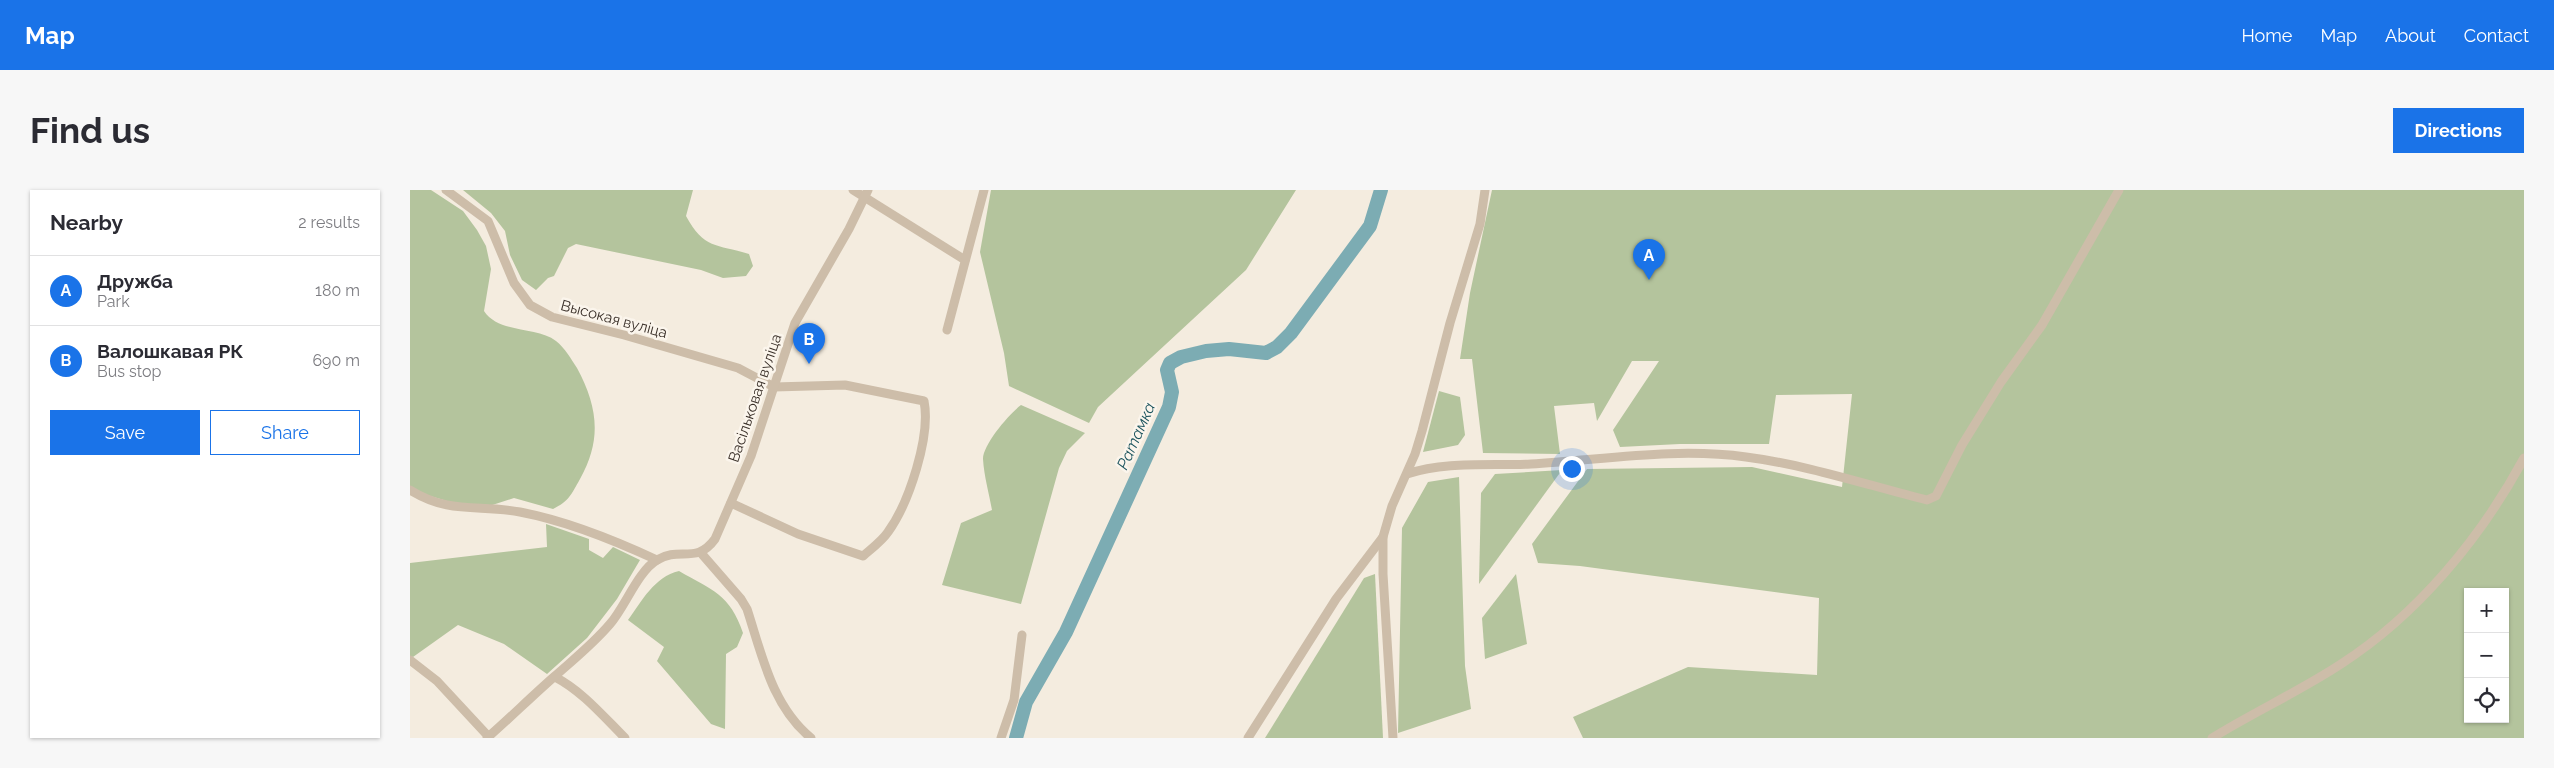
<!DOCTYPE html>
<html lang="en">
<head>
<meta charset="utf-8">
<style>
	:root { --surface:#fff; --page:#f7f7f7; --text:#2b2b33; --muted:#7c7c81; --line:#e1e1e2; --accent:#1a73e8 }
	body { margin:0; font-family:Raleway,sans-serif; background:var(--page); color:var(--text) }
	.controls { position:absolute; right:15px; bottom:15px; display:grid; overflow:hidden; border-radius:0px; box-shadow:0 1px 4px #0004 }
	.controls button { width:45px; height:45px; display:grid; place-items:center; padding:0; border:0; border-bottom:1px solid var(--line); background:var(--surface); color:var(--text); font:25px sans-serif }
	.you { position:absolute; left:1161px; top:278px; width:18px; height:18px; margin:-12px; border:4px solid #fff; border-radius:50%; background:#1a73e8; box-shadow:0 0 0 8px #1a73e833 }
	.badge { display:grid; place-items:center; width:32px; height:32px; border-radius:50%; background:var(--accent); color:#fff; font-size:16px; font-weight:700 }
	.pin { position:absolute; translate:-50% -41px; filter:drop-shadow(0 1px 2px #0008) }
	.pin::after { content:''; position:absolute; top:26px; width:18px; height:15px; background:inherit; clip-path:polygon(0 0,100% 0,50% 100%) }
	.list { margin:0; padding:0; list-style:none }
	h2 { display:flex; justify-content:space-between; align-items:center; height:65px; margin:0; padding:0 20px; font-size:21px }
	h2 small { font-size:16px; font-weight:400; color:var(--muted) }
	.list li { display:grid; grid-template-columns:32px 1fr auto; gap:15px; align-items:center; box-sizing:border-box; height:70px; padding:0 20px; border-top:1px solid var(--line) }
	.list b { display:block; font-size:19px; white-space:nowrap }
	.list p { margin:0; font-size:16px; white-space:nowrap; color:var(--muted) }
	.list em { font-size:16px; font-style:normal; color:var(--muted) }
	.actions { display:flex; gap:10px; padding:15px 20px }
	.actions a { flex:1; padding:11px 0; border:1px solid var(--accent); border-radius:0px; text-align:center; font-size:18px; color:var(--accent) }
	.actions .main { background:var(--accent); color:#fff }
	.icon { flex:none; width:28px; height:28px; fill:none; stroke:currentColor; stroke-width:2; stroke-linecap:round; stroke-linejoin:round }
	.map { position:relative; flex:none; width:2114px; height:548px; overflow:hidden; border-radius:0px }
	header { display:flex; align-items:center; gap:30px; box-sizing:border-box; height:70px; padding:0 25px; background:var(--accent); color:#fff }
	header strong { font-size:24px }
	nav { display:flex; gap:28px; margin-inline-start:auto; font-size:18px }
	.intro { display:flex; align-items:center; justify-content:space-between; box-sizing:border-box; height:120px; padding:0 30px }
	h1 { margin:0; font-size:35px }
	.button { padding:12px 22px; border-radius:0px; background:var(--accent); color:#fff; font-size:18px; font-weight:700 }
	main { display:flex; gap:30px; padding:0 30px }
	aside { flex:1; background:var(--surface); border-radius:0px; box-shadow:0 1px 4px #0004 }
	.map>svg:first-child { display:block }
</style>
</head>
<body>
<header>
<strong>Map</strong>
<nav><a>Home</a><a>Map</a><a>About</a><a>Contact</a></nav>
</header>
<div class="intro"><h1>Find us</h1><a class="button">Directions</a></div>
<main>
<aside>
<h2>Nearby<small>2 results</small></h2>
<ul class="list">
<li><span class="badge">A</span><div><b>Дружба</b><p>Park</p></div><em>180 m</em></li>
<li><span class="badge">B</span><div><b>Валошкавая РК</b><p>Bus stop</p></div><em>690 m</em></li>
</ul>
<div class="actions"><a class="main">Save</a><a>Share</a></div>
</aside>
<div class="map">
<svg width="2114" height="548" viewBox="0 0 2114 548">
	<rect width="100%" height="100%" fill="#f4ecdf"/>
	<g fill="#b4c49d" fill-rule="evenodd">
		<path d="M 0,0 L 21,0 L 53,21 L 67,40 L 76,56 L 81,79 L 74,121 C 89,144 127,136 146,151 C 155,158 161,169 167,178 C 188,217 192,250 170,289 C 161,305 159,311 143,319 L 104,308 L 67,320 L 0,300 Z"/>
		<path d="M 53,0 L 283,0 L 276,26 C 294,59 306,54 339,64 L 343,76 L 336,86 L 313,88 L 291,80 L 166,54 L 158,58 L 144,86 L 138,88 L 126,100 L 112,90 L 100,65 L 95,41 L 81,23 Z"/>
		<polygon points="581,0 886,0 836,80 688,217 679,233 599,196 594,163 570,62"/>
		<path d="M 1082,0 L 2114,0 L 2114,548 L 1173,548 L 1163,527 L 1278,477 L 1407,485 L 1409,408 L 1170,376 L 1128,373 L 1122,354 L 1177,279 L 1342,277 L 1432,297 L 1442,204 L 1366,205 L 1359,254 L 1270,254 L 1210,257 L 1203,240 L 1249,171 L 1222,171 L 1187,231 L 1184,213 L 1144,216 L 1150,264 L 1073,263 L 1062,169 L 1050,169 L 1060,103 ZM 2058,402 L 2095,402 L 2095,529 L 2058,529 Z"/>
		<polygon points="1029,201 1050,207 1055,245 1048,255 1013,262"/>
		<path d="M 611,215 L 675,243 L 657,261 L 649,278 L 611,414 L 532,395 L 551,333 L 582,320 C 579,303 574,286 573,269 C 573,254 600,223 611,215 Z"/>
		<polygon points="1152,280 1069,394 1071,303 1085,284"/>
		<polygon points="1049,287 1055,476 1061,519 988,543 992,338 1018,292"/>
		<polygon points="136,334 179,349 179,360 193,368 203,357 230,370 207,409 177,448 137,484 94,454 48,435 3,467 0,466 0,373 137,357"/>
		<path d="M 269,381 C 302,400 320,404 333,443 L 327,457 L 316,464 L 315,539 L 301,534 L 247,471 L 254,457 L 218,430 C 232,411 244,387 269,381 Z"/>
		<polygon points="965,384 973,548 855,548 954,388"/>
		<polygon points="1106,384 1117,454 1075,469 1072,428"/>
	</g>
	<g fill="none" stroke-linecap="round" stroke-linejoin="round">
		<polyline stroke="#7cacb3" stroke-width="14" points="606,548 616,512 656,442 759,217 762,202 757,180 760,173 771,167 796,161 819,159 856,163 867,157 881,143 960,36 971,0"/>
		<g stroke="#cdbda9" stroke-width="9">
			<path d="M 36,0 L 78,31 L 104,93 L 120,115 L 142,127 L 214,145 L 328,178 L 364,197 L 435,195 L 514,211 C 521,246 499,313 478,342 C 472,351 461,359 453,366 L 388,344 L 321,313"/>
			<polyline points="443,0 555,70"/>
			<polyline points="537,140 574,0"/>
			<path d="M 997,284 C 1036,271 1080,276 1121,274 C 1192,270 1265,257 1336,267 C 1398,275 1457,295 1517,310 L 1526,306 L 1552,255 L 1591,192 L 1632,135 L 1709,0"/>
			<path d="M 0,300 C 40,325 69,314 110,322 C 158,331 204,350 247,370"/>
			<path d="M 291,363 L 331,409 L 337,419 C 352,465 362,516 401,548"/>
			<polyline points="0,470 27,491 79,547"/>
			<path d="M 145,487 C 172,501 193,526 215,548"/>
			<path d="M 77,548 C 100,528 122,506 145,486 C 164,469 183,454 200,434 C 215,417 228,381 247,370 C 270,356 286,375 305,349 L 341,266 L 385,133 L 439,39 L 458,0"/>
			<polyline points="591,548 604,510 612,445"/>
			<polyline points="838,548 926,409 973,347"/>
			<polyline points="983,548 973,384 973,347 982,316 1005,264 1012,241 1040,133 1070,34 1075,0"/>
			<path d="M 1802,548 C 1844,522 1890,501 1931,474 C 2007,425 2071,348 2114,268"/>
		</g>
	</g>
	<g text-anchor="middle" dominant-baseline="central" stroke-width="5" stroke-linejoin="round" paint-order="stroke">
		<g font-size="15" fill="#3a3029" stroke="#fbf5ec">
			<text transform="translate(204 129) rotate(15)">Высокая вуліца</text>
			<text transform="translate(345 208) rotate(-71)">Васільковая вуліца</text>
		</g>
		<g font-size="16" font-style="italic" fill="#1c545e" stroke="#fbf5ec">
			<text transform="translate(726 246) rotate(-66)">Ратамка</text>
		</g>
	</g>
</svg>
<div class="controls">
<button>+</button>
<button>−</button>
<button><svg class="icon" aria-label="locate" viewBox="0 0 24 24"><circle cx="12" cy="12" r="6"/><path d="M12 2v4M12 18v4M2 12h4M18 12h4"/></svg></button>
</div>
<div class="you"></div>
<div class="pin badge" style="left:1239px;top:90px">A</div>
<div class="pin badge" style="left:399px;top:174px">B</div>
</div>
</main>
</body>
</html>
